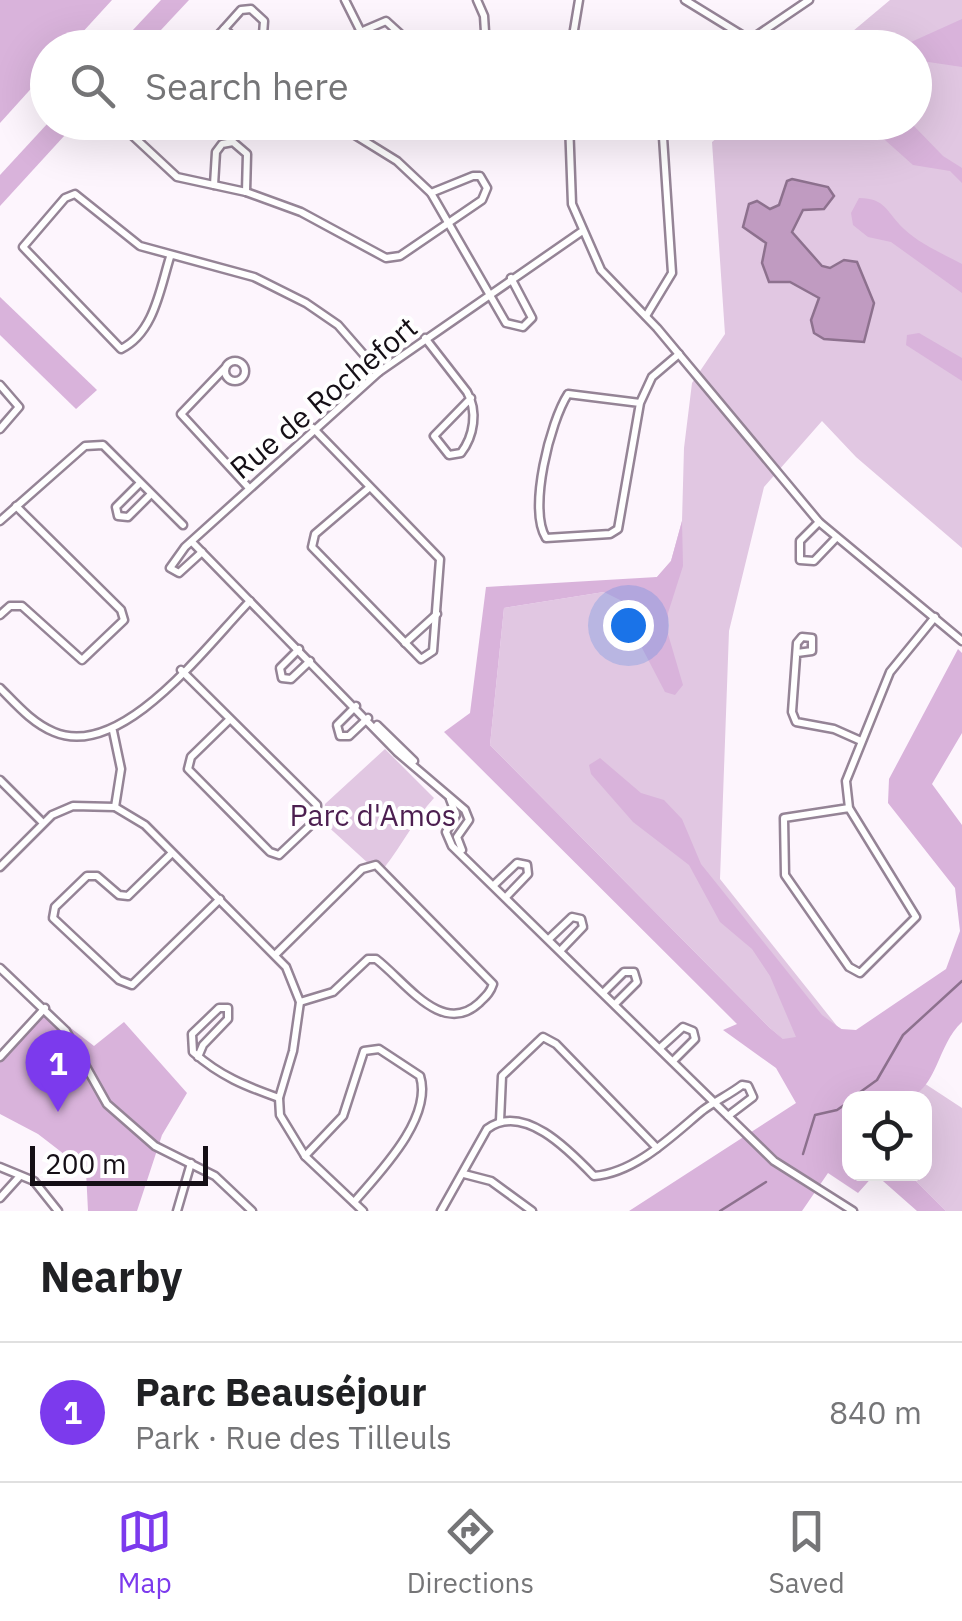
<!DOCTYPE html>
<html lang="en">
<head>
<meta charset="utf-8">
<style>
	:root { --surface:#fff; --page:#f6f6f6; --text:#202124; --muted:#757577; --line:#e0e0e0; --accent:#7c3aed }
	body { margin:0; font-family:"IBM Plex Sans",sans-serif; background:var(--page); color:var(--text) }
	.controls { position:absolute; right:30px; bottom:30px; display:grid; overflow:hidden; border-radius:20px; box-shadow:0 10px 40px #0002 }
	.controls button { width:90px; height:90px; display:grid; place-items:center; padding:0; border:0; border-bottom:2px solid var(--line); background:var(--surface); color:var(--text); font:50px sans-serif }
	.scale { position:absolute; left:30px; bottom:25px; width:178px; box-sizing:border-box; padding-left:10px; border:5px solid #150f16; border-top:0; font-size:28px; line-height:35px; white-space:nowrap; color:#150f16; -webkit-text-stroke:8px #fff; paint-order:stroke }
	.you { position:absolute; left:628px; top:625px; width:35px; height:35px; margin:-25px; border:8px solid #fff; border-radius:50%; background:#1a73e8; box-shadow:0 0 0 15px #1a73e833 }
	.badge { display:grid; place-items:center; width:65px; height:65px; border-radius:50%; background:var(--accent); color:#fff; font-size:32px; font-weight:700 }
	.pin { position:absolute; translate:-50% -82px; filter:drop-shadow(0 2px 5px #0008) }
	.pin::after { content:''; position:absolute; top:52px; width:35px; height:30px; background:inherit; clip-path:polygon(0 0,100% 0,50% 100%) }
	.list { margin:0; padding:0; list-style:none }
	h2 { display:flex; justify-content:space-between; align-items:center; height:130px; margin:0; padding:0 40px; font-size:42px }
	h2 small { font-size:32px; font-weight:400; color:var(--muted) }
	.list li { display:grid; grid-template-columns:65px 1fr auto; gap:30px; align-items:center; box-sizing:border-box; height:140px; padding:0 40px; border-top:2px solid var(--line) }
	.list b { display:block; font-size:38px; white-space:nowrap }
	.list p { margin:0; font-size:32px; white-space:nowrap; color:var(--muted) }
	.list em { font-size:32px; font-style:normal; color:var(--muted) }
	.icon { flex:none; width:55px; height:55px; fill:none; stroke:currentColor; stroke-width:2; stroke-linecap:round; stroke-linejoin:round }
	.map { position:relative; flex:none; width:962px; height:1211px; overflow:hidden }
	.search { position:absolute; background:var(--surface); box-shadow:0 10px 40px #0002; left:30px; right:30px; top:30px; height:110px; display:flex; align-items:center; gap:25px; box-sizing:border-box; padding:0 35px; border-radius:55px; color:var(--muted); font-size:38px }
	.sheet { height:270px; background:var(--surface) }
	nav { display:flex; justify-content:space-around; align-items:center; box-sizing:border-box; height:140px; border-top:2px solid var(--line); background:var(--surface); font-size:28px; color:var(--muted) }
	nav a { display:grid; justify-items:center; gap:5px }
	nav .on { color:var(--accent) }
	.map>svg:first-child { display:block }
</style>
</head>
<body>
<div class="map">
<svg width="962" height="1211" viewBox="0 0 962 1211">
	<rect width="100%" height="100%" fill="#fdf5fd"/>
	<g fill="#e1c7e2">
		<polygon points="890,0 962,0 962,548 856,457 822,421 764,487 729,631 720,879 837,1026 962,1108 962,1211 946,1211 909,1174 924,1174 924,1098 850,1098 770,1028 490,745 504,608 604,592 657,577 671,561 682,521 684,448 692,383 725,334 712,142 735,123 914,122 914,48 834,47"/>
		<path d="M 385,749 L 434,798 C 414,820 403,844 384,868 L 369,864 L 323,822 L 325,804 Z"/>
	</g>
	<g fill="#d9b3db">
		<polygon points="0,0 112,0 69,47 48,48 47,71 0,123"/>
		<polygon points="161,0 189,0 145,47 117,47"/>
		<polygon points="962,19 962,67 915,60 914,48 900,47"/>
		<polygon points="48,123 76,123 0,206 0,175"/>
		<polygon points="866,123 911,123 943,156 962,168 962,183 950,171 913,165"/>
		<path d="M 859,198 C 886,198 887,213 904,229 C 920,244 943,254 962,264 L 962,293 L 891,242 L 868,237 L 853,225 L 851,213 Z"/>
		<polygon points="0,297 97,390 76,409 0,335"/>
		<polygon points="919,333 962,358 962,381 906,345 907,335"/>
		<path d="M 682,521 L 683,566 L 668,613 L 668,634 L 683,685 L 675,695 L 665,692 L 628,621 L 628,604 L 604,592 L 504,608 L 490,745 L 770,1028 L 783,1039 L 796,1037 L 770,976 L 752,949 L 720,922 L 689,865 L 633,822 L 591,774 L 589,765 L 600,758 L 641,793 L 664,800 L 682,819 L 701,864 L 822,1015 L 841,1029 L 856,1030 L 946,969 L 960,931 L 955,888 L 888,803 L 889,779 L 958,649 L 962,653 L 962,733 L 932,784 L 962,825 L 962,1022 C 937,1045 937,1090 907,1098 C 891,1103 866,1098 850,1098 L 850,1174 L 909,1174 L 946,1211 L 917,1211 L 875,1174 L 858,1193 L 828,1173 L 802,1211 L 629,1211 L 796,1103 L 776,1068 L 723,1030 L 737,1024 L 444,732 L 470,713 L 486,587 L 657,577 L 671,561 Z"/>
		<polygon points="45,1008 94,1046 124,1022 187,1093 162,1135 137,1211 88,1211 86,1171 38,1134 0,1114 0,1057"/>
	</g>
	<polygon fill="#c09bc1" stroke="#8d718e" stroke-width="2.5" points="792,179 828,187 834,196 824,209 803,210 792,232 822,266 830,268 844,260 857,262 874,303 864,342 824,339 814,333 811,320 819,298 790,282 769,282 762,263 766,243 743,227 749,204 757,201 770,209 779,205 787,181"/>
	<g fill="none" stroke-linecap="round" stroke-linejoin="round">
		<g stroke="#8d718e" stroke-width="2.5">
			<polyline points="852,1098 877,1080 903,1035 962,981"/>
			<polyline points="803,1154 815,1115 837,1110 850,1101"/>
			<polyline points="720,1211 766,1182"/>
		</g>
		<g stroke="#958496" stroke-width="11">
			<g id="minor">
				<polyline points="345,0 369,48"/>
				<polyline points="477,0 484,16 486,48"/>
				<polyline points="685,0 750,40 809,0"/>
				<polyline points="224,29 241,10 251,9 264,21 262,48"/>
				<polyline points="358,33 386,21 409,42 409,48"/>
				<polyline points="206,48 224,29 246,48"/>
				<polyline points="571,48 579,0"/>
				<polyline points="134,122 133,136 177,177 246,192 301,212 386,258 400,256 482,200 487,188 480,176 473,176 431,193"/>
				<polyline points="334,122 397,161 431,193 506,323 523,327 532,318 511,278"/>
				<polyline points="569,122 572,204 601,270 657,328 819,522 962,641"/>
				<polyline points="214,185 216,152 222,144 233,142 247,154 246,192"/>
				<path d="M 170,257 C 160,289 154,333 121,349 L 23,247 L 65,198 L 75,194 L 140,246 L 254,277 L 306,303 L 338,325 L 379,372"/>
				<polyline points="646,316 672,273 662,122"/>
				<path d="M 425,338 L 467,392 C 478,411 474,436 461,453 L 449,455 L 434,436 L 471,398"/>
				<circle cx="235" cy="371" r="10"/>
				<polyline points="224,369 181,414 249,488"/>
				<polyline points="0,385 19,407 0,429"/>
				<path d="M 640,403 L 568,394 C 550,422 528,509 546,538 L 610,534 L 618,529 L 640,403 L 652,377 L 679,354"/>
				<polyline points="313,428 440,559 433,651 421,659 312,547 315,534 370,487"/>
				<polyline points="140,483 116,507 118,516 128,517 151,494"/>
				<polyline points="0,521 85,446 103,445 183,525"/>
				<polyline points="819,522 800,541 800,560 814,561 836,538"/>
				<polyline points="193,543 397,752 465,810 469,820 457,837 462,850"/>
				<polyline points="202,552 179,573 170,568 185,547 379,372 581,232"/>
				<polyline points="0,615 10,606 22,606 82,660 124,620 121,610 16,506"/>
				<polyline points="405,643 437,614"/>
				<polyline points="299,649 280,668 282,678 291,679 310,661"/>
				<polyline points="797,653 812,651 812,638 802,637 797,643 792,712 796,722 834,729 861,741"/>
				<polyline points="181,670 317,805 317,819 279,855 270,852 188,769 191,757 230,719"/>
				<path d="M 0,688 C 16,704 32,723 54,732 C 122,761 207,645 250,601"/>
				<polyline points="356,706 337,725 340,736 349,736 368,718"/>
				<polyline points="377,725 414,761"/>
				<polyline points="113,731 121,769 115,807"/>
				<polyline points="0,780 43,823"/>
				<polyline points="450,799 456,815 446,832 452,846 774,1161 853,1211"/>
				<polyline points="849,808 784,818 785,875 849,967 860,973 916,917 849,808 846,781 890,672 935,617"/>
				<polyline points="172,853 128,896 119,895 97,876 87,876 55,907 53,918 119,980 132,985 220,899"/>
				<polyline points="0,867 52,815 73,806 115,807 145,825 286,967 300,1002 293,1051 279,1098 280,1115 305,1156 363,1211"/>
				<polyline points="495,884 517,863 527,865 528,874 507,896"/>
				<polyline points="550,938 572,917 581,919 583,927 561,950"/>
				<path d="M 275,955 L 362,869 L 376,865 L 493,984 C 490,993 486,996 479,1003 C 442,1037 406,982 376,959 L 368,959 L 333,992 L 300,1002"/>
				<polyline points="0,968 66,1031 107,1104 155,1146 215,1176 252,1211"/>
				<polyline points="604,992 624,972 634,972 637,982 615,1004"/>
				<polyline points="660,1048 683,1027 693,1031 695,1039 673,1061"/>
				<polyline points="0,1057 45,1008"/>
				<path d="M 198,1057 L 203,1045 L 228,1019 L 228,1008 L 219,1008 L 192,1034 L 193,1052 C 220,1076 245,1086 279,1098"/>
				<polyline points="500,1121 502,1076 543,1037 556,1044 657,1148"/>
				<path d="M 305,1156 L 343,1116 L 364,1051 L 379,1049 L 420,1076 C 433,1118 380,1172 354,1202"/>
				<polyline points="0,1167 34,1181 58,1211"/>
				<polyline points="464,1174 491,1181 532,1211"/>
				<polyline points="0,1198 19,1177"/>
				<polyline points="177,1211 191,1163"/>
				<path d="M 441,1211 L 487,1129 C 523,1102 569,1150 594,1176 C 635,1173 672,1136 702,1111 C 715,1101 729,1095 742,1085 L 748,1086 L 753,1097 L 728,1116"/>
			</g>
		</g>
		<use href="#minor" stroke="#fff" stroke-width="6"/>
	</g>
	<g text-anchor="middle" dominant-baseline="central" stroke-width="8" stroke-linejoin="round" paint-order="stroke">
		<g font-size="30" fill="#150f16" stroke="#fff">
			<text transform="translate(323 397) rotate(-40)">Rue de Rochefort</text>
		</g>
		<g font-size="30" fill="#4c1f50" stroke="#fff">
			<text x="373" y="814">Parc d'Amos</text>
		</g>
	</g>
</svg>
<div class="controls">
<button><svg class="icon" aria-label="locate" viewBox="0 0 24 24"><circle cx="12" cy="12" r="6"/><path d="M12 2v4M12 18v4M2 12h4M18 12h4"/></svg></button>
</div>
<div class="scale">200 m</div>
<div class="you"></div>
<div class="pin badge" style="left:58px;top:1112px">1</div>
<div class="search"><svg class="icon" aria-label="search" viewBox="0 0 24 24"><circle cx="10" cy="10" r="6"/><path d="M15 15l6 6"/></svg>Search here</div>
</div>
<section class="sheet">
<h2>Nearby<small></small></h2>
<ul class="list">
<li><span class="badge">1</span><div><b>Parc Beauséjour</b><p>Park · Rue des Tilleuls</p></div><em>840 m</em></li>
</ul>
</section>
<nav>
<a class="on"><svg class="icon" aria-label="map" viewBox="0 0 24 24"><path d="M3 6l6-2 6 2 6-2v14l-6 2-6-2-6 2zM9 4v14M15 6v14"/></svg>Map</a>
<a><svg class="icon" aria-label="directions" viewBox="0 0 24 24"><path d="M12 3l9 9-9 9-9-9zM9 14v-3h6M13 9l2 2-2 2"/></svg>Directions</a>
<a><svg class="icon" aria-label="saved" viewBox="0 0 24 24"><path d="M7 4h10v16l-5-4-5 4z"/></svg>Saved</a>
</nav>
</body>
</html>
